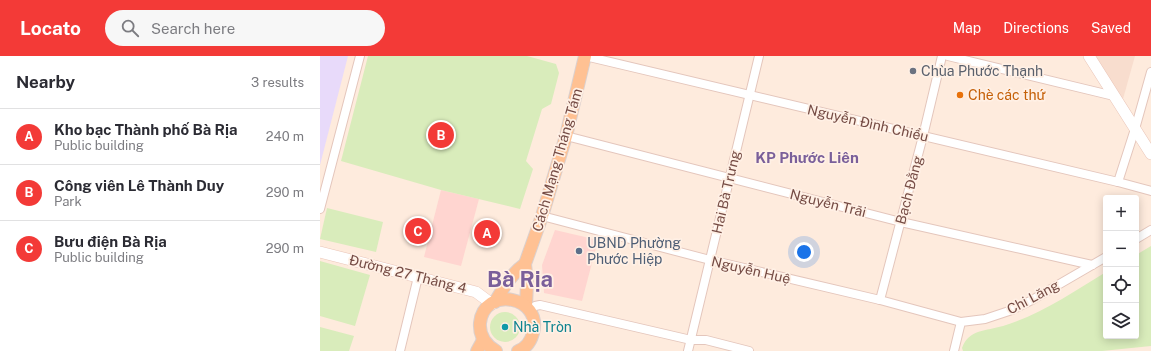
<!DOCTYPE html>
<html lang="en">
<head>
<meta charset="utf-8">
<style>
	:root { --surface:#fff; --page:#f7f7f7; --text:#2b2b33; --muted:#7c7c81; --line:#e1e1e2; --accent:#f33a37 }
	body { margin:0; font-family:"Public Sans",sans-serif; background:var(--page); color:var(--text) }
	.controls { position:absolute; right:12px; bottom:12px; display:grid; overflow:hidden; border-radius:4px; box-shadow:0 2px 10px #0003 }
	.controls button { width:36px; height:36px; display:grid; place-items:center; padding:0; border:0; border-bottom:1px solid var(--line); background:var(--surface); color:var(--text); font:20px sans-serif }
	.you { position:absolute; left:484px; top:196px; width:14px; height:14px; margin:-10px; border:3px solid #fff; border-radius:50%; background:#1a73e8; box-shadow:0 0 0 6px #1a73e833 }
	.badge { display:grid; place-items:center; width:26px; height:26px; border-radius:50%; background:var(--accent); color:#fff; font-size:13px; font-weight:700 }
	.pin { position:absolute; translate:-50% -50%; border:2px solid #fff; box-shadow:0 1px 4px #0006 }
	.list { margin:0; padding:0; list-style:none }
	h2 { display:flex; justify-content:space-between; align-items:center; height:52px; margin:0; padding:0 16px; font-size:17px }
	h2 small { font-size:13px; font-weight:400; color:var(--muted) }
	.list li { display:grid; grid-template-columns:26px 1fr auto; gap:12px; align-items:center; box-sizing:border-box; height:56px; padding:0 16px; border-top:1px solid var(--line) }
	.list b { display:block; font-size:15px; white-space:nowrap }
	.list p { margin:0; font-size:13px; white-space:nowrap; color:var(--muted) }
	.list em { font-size:13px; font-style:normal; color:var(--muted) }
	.icon { flex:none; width:22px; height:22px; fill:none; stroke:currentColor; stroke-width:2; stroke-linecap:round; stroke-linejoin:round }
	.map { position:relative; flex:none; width:831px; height:295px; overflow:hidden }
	header { display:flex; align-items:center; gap:24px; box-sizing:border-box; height:56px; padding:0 20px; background:var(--accent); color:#fff }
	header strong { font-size:19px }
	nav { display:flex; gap:22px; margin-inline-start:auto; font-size:14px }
	.search { width:280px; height:36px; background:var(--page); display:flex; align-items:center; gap:10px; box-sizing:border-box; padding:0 14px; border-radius:22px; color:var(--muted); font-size:15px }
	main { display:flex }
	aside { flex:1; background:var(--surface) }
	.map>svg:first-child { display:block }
</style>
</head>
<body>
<header>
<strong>Locato</strong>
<div class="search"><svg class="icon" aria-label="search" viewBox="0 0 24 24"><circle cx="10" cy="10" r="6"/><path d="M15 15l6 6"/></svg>Search here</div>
<nav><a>Map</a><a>Directions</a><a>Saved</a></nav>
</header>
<main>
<aside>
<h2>Nearby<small>3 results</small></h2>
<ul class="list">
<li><span class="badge">A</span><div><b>Kho bạc Thành phố Bà Rịa</b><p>Public building</p></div><em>240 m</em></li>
<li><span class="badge">B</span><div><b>Công viên Lê Thành Duy</b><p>Park</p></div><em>290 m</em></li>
<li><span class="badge">C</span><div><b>Bưu điện Bà Rịa</b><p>Public building</p></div><em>290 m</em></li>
</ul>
</aside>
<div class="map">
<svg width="831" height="295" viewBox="0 0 831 295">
	<rect width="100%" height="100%" fill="#feebdd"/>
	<polygon fill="#f8ddce" points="774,0 815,0 803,43"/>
	<g fill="#ffd5d0">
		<polygon points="121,134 159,143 141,210 104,201"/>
		<polygon points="235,174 278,184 262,245 224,237 222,209"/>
	</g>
	<polygon fill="#e8dafa" points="0,0 28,0 0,109"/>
	<g fill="#d9ecbb">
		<polygon points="48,0 207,0 236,8 239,17 231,48 222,53 206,105 213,113 200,153 121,134 21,105"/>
		<polygon points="7,152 63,166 56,196 0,183"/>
		<path d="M 831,190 L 831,290 L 782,295 L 643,295 L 642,292 C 649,273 666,275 683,270 C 720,259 753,236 786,216 L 786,280 L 816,280 L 816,199 Z"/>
		<polygon points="0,205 50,219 35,270 0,260"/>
		<circle cx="185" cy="271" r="15"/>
		<polygon points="0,271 34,280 29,295 0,295"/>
	</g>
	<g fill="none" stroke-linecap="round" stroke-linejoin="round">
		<g stroke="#e4c6bc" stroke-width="10">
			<g id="street">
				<polyline points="265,0 798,126 831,135"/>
				<polyline points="628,0 794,40"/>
				<polyline points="246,80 581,166 772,209"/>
				<polyline points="798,126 815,73 831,16"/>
				<polyline points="0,153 40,0"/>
				<polyline points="222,160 390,204 560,244 641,266"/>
				<polyline points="816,183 831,174"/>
				<polyline points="560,244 603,80 622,0"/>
				<polyline points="210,255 215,250 220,249 371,284 386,284 429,295"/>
				<polyline points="80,295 98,221"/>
				<polyline points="368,295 439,0"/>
				<polyline points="634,295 641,266 665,263 692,254 712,244 786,201"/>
			</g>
		</g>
		<g stroke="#eac5b8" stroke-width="12">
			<g id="secondary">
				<polyline points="769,0 831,98"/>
				<polyline points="0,196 156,236 172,248"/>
			</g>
		</g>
		<g stroke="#dbd0ce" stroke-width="14">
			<g id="primary">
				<path d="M 175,246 C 184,231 191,218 205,208"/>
				<polyline points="206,250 207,227 205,208 222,160 246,80 265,0"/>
				<polyline points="157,295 163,284"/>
				<path d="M 176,295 C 166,289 159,280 160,267 C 164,229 223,240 213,277 C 211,285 206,292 198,295"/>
			</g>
		</g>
		<use href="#street" stroke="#fff" stroke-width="8"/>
		<use href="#secondary" stroke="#fff" stroke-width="11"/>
		<use href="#primary" stroke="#ffc193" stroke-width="12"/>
	</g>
	<circle fill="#6b7280" stroke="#fff0e5" stroke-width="1.5" cx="593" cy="15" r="4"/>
	<circle fill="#e8710a" stroke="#fff0e5" stroke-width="1.5" cx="640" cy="39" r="4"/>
	<circle fill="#5c6f8a" stroke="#fff0e5" stroke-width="1.5" cx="259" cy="195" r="4"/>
	<circle fill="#0f9aa8" stroke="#fff0e5" stroke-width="1.5" cx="185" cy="271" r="4"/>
	<g text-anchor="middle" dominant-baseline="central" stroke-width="3.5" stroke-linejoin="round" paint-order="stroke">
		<g font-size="14" fill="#5b616d" stroke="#fff0e5" text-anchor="start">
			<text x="601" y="15">Chùa Phước Thạnh</text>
		</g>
		<g font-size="14" fill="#c56008" stroke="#fff0e5" text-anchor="start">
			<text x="648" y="39">Chè các thứ</text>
		</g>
		<g font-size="14" fill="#754b44" stroke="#fff0e5">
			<text transform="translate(548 67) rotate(13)">Nguyễn Đình Chiểu</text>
			<text transform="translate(237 104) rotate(-74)">Cách Mạng Tháng Tám</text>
			<text transform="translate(589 134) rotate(-75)">Bạch Đằng</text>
			<text transform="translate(406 136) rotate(-77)">Hai Bà Trưng</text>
			<text transform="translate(508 147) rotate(14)">Nguyễn Trãi</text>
			<text transform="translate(431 214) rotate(13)">Nguyễn Huệ</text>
			<text transform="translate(88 218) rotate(14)">Đường 27 Tháng 4</text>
			<text transform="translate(713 241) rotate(-28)">Chi Lăng</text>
		</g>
		<g font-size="14" fill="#4e5e75" stroke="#fff0e5" text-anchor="start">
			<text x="267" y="187">UBND Phường<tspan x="267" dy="16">Phước Hiệp</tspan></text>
		</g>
		<g font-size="14" fill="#0d838f" stroke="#fff0e5" text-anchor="start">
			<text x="193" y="271">Nhà Tròn</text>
		</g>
		<g font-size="15" font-weight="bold" fill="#7a5f9a" stroke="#fff0e5">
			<text x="487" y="101">KP Phước Liên</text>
		</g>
		<g font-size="22" font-weight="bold" fill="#7a5f9a" stroke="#fff0e5">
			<text x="200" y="223">Bà Rịa</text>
		</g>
	</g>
</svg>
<div class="controls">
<button>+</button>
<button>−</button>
<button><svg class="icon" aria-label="locate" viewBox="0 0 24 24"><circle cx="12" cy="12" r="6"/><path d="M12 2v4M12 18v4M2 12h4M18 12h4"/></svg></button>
<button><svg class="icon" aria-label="layers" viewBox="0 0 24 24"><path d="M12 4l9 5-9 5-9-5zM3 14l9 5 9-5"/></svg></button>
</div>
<div class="you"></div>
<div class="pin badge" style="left:167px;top:177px">A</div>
<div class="pin badge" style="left:121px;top:79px">B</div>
<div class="pin badge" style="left:98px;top:175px">C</div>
</div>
</main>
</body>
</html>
